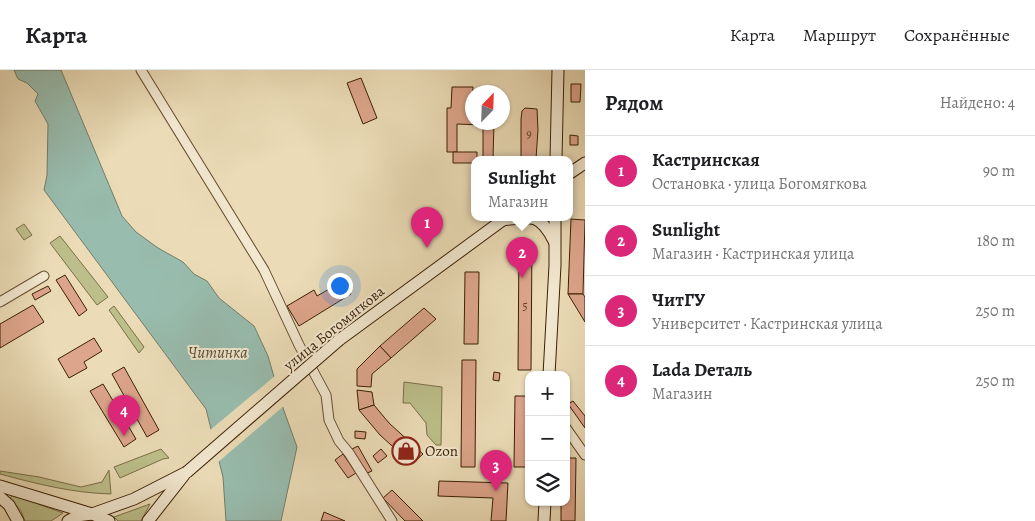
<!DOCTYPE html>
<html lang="ru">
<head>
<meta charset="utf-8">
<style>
	:root { --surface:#fff; --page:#f2f2f2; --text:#202124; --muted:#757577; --line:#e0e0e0; --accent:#db2777 }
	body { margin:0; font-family:Alegreya,serif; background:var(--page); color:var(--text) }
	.controls { position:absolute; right:15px; bottom:15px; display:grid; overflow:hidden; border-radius:10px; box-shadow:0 1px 4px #0004 }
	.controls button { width:45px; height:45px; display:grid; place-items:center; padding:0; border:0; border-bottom:1px solid var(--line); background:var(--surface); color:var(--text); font:25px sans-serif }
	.compass { position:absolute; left:465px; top:15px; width:45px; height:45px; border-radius:50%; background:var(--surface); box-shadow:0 1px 4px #0004; rotate:23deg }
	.you { position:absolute; left:339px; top:215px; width:18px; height:18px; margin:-12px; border:4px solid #fff; border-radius:50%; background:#1a73e8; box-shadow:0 0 0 8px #1a73e833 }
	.badge { display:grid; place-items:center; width:32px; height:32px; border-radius:50%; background:var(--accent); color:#fff; font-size:16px; font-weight:700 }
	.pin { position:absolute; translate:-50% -41px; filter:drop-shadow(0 1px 2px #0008) }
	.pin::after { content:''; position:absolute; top:26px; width:18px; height:15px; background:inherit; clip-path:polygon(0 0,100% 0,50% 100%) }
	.popup { position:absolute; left:471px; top:86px; width:102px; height:65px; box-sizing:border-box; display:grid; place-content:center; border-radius:10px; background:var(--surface); filter:drop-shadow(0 1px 4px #0005); font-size:16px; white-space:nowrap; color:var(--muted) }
	.popup b { font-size:19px; color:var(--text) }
	.popup::after { content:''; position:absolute; left:50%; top:100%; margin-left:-10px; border:10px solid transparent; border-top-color:var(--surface) }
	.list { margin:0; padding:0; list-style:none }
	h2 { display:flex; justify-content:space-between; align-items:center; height:65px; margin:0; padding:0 20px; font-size:21px }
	h2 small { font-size:16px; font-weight:400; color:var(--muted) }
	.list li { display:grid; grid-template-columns:32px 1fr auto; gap:15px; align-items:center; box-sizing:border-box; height:70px; padding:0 20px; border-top:1px solid var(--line) }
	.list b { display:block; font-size:19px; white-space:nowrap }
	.list p { margin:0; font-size:16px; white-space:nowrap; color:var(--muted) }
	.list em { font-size:16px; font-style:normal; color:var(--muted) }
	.icon { flex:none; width:28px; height:28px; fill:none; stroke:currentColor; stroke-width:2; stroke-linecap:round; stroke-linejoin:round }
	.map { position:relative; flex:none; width:585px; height:451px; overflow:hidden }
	header { display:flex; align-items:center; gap:30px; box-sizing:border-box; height:70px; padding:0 25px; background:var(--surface); border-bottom:1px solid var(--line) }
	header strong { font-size:24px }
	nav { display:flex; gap:28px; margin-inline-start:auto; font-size:18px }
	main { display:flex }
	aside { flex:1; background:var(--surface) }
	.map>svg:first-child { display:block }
</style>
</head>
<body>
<header>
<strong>Карта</strong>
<nav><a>Карта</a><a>Маршрут</a><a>Сохранённые</a></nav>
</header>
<main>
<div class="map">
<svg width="585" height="451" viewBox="0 0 585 451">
	<rect width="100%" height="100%" fill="#ebdcb7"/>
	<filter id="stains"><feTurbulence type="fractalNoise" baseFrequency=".004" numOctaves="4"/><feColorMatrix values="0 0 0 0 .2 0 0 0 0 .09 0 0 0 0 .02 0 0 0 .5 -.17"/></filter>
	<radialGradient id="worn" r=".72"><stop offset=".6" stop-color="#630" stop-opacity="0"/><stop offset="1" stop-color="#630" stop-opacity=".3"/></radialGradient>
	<g fill="#bcbf8b" stroke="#7c6f47">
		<polygon points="24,154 32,165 24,170 16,159"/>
		<polygon points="60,166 108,227 97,235 50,173"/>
		<polygon points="114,236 144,277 139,283 109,240"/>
		<polygon points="404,312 442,317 441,375 436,375 427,365 426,353 410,333 403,333"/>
		<polygon points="161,379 169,388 163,389 120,408 114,397"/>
		<path d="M 109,400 L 111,424 C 73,423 37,414 0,404 L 0,401 L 39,407 L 81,417 L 102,412 Z"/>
		<polygon points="13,425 63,443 51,451 25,451 21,441 10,428"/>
		<polygon points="150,434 141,451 118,451 114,447"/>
	</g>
	<polygon fill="#98bcae" stroke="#737d6a" points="14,0 61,0 122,146 136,162 158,178 183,192 194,204 207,211 219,228 254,256 268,286 283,338 297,377 281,451 226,451 223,407 206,339 44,120 47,105 48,54 35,31 38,24 27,13 18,9"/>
	<polygon fill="#ebdcb7" points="276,305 285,335 217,393 209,361"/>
	<g fill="#dda58c" stroke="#3b1f03">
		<polygon points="361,8 377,48 363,54 347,13"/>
		<polygon points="571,14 581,14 580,32 571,32"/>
		<polygon points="452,17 473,17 472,52 494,52 493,89 483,89 483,55 457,54 457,82 447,82 447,38 451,38"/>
		<polygon points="525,38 537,39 538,60 536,89 521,88 521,49 522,41"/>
		<polygon points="570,65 578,66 578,75 570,75"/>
		<polygon points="453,82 477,82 477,89 474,89 474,93 453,93"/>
		<polygon points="571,149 585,150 583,224 568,224"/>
		<polygon points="519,171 532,172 531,300 518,300"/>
		<polygon points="465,202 479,202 478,274 464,274"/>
		<polygon points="65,205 87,240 79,246 56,210"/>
		<polygon points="343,211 351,224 299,256 287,236 314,220 317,226"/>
		<polygon points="48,216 51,221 35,230 32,224"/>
		<polygon points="568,224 583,224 585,227 585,252"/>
		<polygon points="33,235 44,252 0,278 0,254"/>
		<polygon points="424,238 436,249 391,288 380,276"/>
		<polygon points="94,268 102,281 84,292 87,298 69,308 58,289"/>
		<polygon points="380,276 391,288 372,304 371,317 357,316 357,299"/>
		<polygon points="462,290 476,290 475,397 461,397"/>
		<polygon points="124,297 159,360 147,367 112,304"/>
		<polygon points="494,302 500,303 499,311 493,310"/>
		<polygon points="103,314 136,369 124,377 90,321"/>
		<polygon points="357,320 372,322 374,335 359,340"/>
		<polygon points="515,326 529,326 528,397 514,397"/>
		<polygon points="573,331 585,346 585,358 568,334"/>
		<polygon points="374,335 389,353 423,384 412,394 380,365 359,340"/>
		<polygon points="355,361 366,362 365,369 355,368"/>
		<polygon points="358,376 372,401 365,404 352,379"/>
		<polygon points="381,379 387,386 378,393 373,386"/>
		<polygon points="343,384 356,403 348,408 335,390"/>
		<polygon points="566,388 576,388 575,451 561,451 561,432 566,432"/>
		<polygon points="439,411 508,413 506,451 491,451 493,428 438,426"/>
		<polygon points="392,420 423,451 405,451 383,428"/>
		<polygon points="324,442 345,451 321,451"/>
	</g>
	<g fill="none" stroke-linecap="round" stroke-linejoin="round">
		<g stroke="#674e30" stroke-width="11">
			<g id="street">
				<polyline points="141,0 264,200 299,275 326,325 329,350 339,371 349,383 392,451"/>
				<polyline points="0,232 44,206"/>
				<polyline points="566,358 585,385"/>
			</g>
		</g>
		<g stroke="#3b1f03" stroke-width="13">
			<g id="secondary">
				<polyline points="556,89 558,0"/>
				<polyline points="570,103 585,93"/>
				<path d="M 503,150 C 531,146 540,143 554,171"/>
				<polyline points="339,270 507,147"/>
				<polyline points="549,305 555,195 555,147"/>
				<polyline points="0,416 92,444 109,451"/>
				<polyline points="0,427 9,435 18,451"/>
				<polyline points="68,451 77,446 92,444 134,429 187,402"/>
				<polyline points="148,451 184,405"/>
				<polyline points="544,451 545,432"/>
			</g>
		</g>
		<use href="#street" stroke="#f2e8d0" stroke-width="9"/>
		<use href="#secondary" stroke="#f2e8d0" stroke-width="11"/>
		<g stroke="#3b1f03" stroke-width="13" stroke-linecap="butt">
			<polyline id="secondary-bridge" points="187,402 339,270"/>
		</g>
		<use href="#secondary-bridge" stroke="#f2e8d0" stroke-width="11"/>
	</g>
	<defs>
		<g id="shop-ring" transform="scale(1.4375)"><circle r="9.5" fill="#f2e8d0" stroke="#8f2418" stroke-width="1.5"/><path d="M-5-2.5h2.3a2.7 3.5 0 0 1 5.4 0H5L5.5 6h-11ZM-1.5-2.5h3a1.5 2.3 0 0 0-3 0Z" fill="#8f2418"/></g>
	</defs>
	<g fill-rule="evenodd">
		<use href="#shop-ring" x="406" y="381"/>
	</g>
	<g text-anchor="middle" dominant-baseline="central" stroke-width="4" stroke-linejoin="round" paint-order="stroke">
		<g font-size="12" fill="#644025">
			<text x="529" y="64">9</text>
			<text x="525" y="236">5</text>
		</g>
		<g font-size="15" fill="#3b1f03" stroke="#f2e8d0">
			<text transform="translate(334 258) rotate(-39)">улица Богомягкова</text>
		</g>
		<g font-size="15" fill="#3b1f03" stroke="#f2e8d0" text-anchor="start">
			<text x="425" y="381">Ozon</text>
		</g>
		<g font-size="16" font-style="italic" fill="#574e36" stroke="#f2e8d0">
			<text x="218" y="283">Читинка</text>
		</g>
	</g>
	<rect width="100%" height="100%" filter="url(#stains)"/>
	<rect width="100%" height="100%" fill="url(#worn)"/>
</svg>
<div class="controls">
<button>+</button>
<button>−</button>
<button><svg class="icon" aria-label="layers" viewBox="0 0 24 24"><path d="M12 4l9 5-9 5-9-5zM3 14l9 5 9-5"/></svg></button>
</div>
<svg class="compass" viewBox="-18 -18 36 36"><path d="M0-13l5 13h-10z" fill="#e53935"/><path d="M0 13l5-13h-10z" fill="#757577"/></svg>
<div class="you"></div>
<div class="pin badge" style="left:427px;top:178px">1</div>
<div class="pin badge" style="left:522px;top:208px">2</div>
<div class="popup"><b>Sunlight</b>Магазин</div>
<div class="pin badge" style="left:496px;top:421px">3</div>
<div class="pin badge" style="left:124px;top:366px">4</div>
</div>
<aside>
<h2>Рядом<small>Найдено: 4</small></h2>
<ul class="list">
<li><span class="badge">1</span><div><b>Кастринская</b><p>Остановка · улица Богомягкова</p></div><em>90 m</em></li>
<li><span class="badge">2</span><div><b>Sunlight</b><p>Магазин · Кастринская улица</p></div><em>180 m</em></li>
<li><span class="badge">3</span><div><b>ЧитГУ</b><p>Университет · Кастринская улица</p></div><em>250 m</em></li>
<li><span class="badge">4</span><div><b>Lada Dеталь</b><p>Магазин</p></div><em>250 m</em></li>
</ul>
</aside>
</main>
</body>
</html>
